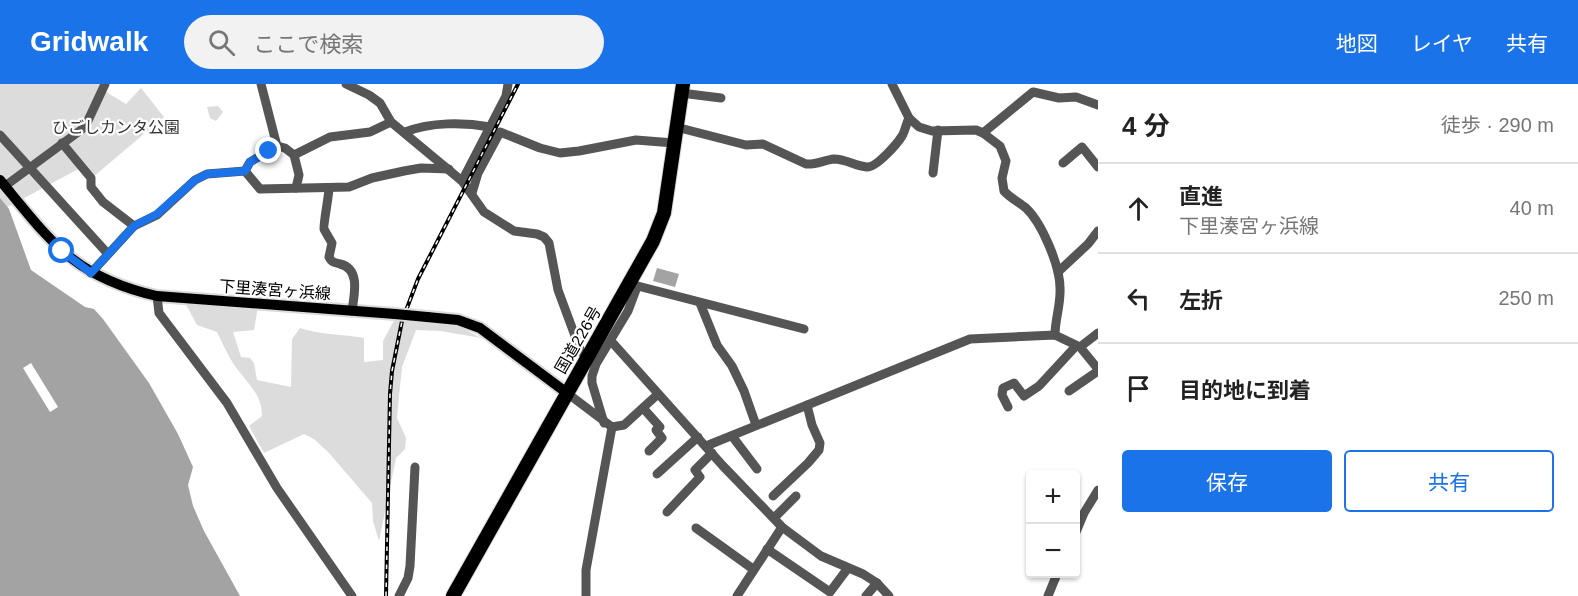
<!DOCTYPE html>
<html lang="ja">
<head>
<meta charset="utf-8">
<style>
	:root { --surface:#fff; --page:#f2f2f2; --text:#222; --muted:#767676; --line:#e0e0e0; --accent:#1a73e8 }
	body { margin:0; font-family:Arial,"Noto Sans JP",sans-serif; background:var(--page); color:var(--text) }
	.controls { position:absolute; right:18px; bottom:18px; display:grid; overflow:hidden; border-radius:6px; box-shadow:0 2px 4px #0004 }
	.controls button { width:54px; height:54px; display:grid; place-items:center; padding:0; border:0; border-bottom:2px solid var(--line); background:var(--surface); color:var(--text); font:30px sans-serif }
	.stop { position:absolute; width:18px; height:18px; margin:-14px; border:4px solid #1a73e8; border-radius:50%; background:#fff }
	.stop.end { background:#1a73e8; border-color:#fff; box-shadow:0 2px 6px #0008 }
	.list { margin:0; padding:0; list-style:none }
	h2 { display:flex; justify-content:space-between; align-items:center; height:78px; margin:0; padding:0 24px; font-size:26px }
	h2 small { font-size:20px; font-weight:400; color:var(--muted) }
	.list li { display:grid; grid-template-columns:39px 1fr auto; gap:18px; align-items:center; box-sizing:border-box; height:90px; padding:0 24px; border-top:2px solid var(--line) }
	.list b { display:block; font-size:22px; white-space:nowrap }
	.list p { margin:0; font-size:20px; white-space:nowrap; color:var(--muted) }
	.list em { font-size:20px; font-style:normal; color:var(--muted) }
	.actions { display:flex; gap:12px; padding:18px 24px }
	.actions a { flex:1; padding:14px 0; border:2px solid var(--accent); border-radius:6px; text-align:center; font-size:21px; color:var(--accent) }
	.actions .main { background:var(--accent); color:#fff }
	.icon { flex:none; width:33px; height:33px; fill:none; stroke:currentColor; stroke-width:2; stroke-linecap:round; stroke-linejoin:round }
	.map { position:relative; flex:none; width:1098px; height:512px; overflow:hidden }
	header { display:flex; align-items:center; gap:36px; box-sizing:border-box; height:84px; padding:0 30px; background:var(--accent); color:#fff }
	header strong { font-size:28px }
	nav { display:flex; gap:33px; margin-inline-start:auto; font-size:21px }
	.search { width:420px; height:54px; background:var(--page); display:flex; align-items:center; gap:15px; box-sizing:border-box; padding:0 21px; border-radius:33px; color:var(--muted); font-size:22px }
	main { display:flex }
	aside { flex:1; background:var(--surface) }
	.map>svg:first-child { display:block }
</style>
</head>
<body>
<header>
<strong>Gridwalk</strong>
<div class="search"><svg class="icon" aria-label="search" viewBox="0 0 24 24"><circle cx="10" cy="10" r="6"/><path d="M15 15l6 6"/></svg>ここで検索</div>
<nav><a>地図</a><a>レイヤ</a><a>共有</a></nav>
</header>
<main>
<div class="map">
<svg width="1098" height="512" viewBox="0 0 1098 512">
	<rect width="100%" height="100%" fill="#fff"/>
	<g fill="#dcdcdc">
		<polygon points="0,0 104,0 103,6 126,20 141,4 164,33 93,93 84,82 0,127"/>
		<polygon points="218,22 223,28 216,37 210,34 207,23"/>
		<path d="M 183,215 L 258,222 L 254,246 L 233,248 L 241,273 L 250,274 L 254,279 L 257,296 L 291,303 L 292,255 L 300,244 C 321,251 343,250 364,254 L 364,278 L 383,276 L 383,257 L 398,229 L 455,240 L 481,254 L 441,247 L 416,246 L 402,283 L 399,313 L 397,334 L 406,354 L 405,365 L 396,374 L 379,457 L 373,437 L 372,419 L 329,369 L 314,355 L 304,350 L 264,369 L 249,342 L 262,332 C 262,310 247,299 235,282 C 228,272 223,260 217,248 L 197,241 Z"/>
	</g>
	<g fill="#a3a3a3">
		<polygon points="0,114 9,125 31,186 85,223 94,225 103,235 149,299 178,350 193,383 188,401 193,422 204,447 240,512 0,512"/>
		<polygon points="657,184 679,190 675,203 653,197"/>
	</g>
	<polygon fill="#fff" points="31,279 58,323 50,328 23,284"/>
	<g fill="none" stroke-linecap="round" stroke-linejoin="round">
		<g stroke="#dbdbdb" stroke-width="14">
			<g id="major">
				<path d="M 0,96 C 51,158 74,193 157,212 L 395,230"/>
				<polyline points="427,233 458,236 480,244 567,309"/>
			</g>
		</g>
		<g stroke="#dbdbdb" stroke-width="16">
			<polyline id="highway" points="453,512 653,157 664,129 683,0"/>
		</g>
		<g stroke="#555" stroke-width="9">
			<polyline points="261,0 277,62"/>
			<polyline points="346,0 369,11 380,19 391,38 462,97 484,128 514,147 537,150 544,153 549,159 558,206 581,268 588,273"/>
			<path d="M 892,0 L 909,34 L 919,43 L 932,47 L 976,46 L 983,49 L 1000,62 L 1006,77 L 1002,94 L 1004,107 C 1010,114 1019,118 1026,124 C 1042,139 1060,182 1060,204 C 1061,220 1055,235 1055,251"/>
			<polyline points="681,9 721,14"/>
			<path d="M 676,43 L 746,61 L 763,60 L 806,80 C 816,81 824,76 834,75 C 846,75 855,82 867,83 C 876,84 897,60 902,52 C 905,47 906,40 909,34"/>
			<path d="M 405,48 C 431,38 463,38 490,43"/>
			<polyline points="983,49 1033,8 1059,14 1076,13 1098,21"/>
			<polyline points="0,51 108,170"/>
			<polyline points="62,59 91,94 91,103 103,118 134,142"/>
			<polyline points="277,62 285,64 294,71 330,53 370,48 391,38"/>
			<polyline points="294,71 299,91 296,104"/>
			<polyline points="1063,79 1082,63 1098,83"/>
			<polyline points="245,87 250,78 277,62"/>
			<polyline points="933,89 938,46"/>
			<polyline points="462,97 506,12 508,0"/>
			<polyline points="5,102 85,43 105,0"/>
			<path d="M 329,104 C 329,111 323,142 324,145 C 326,149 329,154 332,159 L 329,173 C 332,179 334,178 340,180 C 361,185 354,211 352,227"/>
			<polyline points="472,109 478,89 500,48 540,64 560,69 579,67 636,56 674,59"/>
			<polyline points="1058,188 1088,160 1098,147"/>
			<polyline points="91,189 134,142 157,131 195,96 207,90 245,87 260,105 349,103 372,94 404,87 421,84 449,85"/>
			<polyline points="630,200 804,245"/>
			<polyline points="157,212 159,229 227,319 277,404 352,512"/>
			<polyline points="700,219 717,261 732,282 744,307 756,341"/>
			<polyline points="611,257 723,382 782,443 821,472 863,490 877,499 889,512"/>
			<polyline points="1080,263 1098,249"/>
			<polyline points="1069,307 1098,287"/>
			<polyline points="567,309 612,343 624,341 658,310"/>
			<polyline points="1008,323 1002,311 1003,304 1014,299 1024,312 1039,302 1076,262"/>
			<polyline points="643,324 660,343 656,346 662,354 649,367"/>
			<polyline points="604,339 592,299 592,292 596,280 628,227 637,203"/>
			<polyline points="732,352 757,385"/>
			<polyline points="706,362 970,255 1055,251 1080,263 1098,285"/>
			<polyline points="657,390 698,353"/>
			<polyline points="773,412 808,379 819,366 820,359 812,341 807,321"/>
			<polyline points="667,428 700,393 695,386 712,369"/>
			<polyline points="774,434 796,412"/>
			<polyline points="696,444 753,485"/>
			<polyline points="1076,448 1084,429 1098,406"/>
			<polyline points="767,465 830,508 848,484"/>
			<polyline points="399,512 408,494 410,482 415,383"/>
			<polyline points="586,512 586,486 612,343"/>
			<polyline points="737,512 782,443"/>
			<polyline points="866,512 877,499"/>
			<polyline points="1048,512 1057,490"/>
		</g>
		<use href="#major" stroke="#000" stroke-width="10"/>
		<use href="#highway" stroke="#000" stroke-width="14"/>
		<g stroke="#000" stroke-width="4">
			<polyline id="rail" points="386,512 390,310 392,287 402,237 418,195 518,0"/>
		</g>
		<use href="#rail" stroke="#fff" stroke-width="1.5" stroke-dasharray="4.5" stroke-linecap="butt"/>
		<g stroke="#dbdbdb" stroke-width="14" stroke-linecap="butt">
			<polyline id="major-bridge" points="395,230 427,233"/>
		</g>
		<use href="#major-bridge" stroke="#000" stroke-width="10"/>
	</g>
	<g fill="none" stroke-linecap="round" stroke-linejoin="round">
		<polyline stroke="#1a73e8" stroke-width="8" points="62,167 91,189 134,142 157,130 195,96 207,90 245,87 250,78 269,67"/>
	</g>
	<g text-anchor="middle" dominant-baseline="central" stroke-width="4.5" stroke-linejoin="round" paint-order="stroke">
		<g font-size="16" fill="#333" stroke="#fff">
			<text x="116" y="43">ひごしカンタ公園</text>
		</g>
		<g font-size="16" fill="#000" stroke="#fff">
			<text transform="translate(275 206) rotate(4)">下里湊宮ヶ浜線</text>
			<text transform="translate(578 256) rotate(-60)">国道226号</text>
		</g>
	</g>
</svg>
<div class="controls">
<button>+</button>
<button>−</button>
</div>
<div class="stop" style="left:62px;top:167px"></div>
<div class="stop end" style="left:269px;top:67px"></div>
</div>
<aside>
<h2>4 分<small>徒歩 · 290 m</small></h2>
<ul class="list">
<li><svg class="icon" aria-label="ahead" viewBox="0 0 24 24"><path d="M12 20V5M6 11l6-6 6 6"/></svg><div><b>直進</b><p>下里湊宮ヶ浜線</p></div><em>40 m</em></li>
<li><svg class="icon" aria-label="left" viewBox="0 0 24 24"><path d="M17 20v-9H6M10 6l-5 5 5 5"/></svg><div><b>左折</b></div><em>250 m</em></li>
<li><svg class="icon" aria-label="arrive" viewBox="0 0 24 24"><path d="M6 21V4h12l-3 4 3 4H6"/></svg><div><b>目的地に到着</b></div></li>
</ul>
<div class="actions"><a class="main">保存</a><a>共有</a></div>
</aside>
</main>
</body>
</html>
